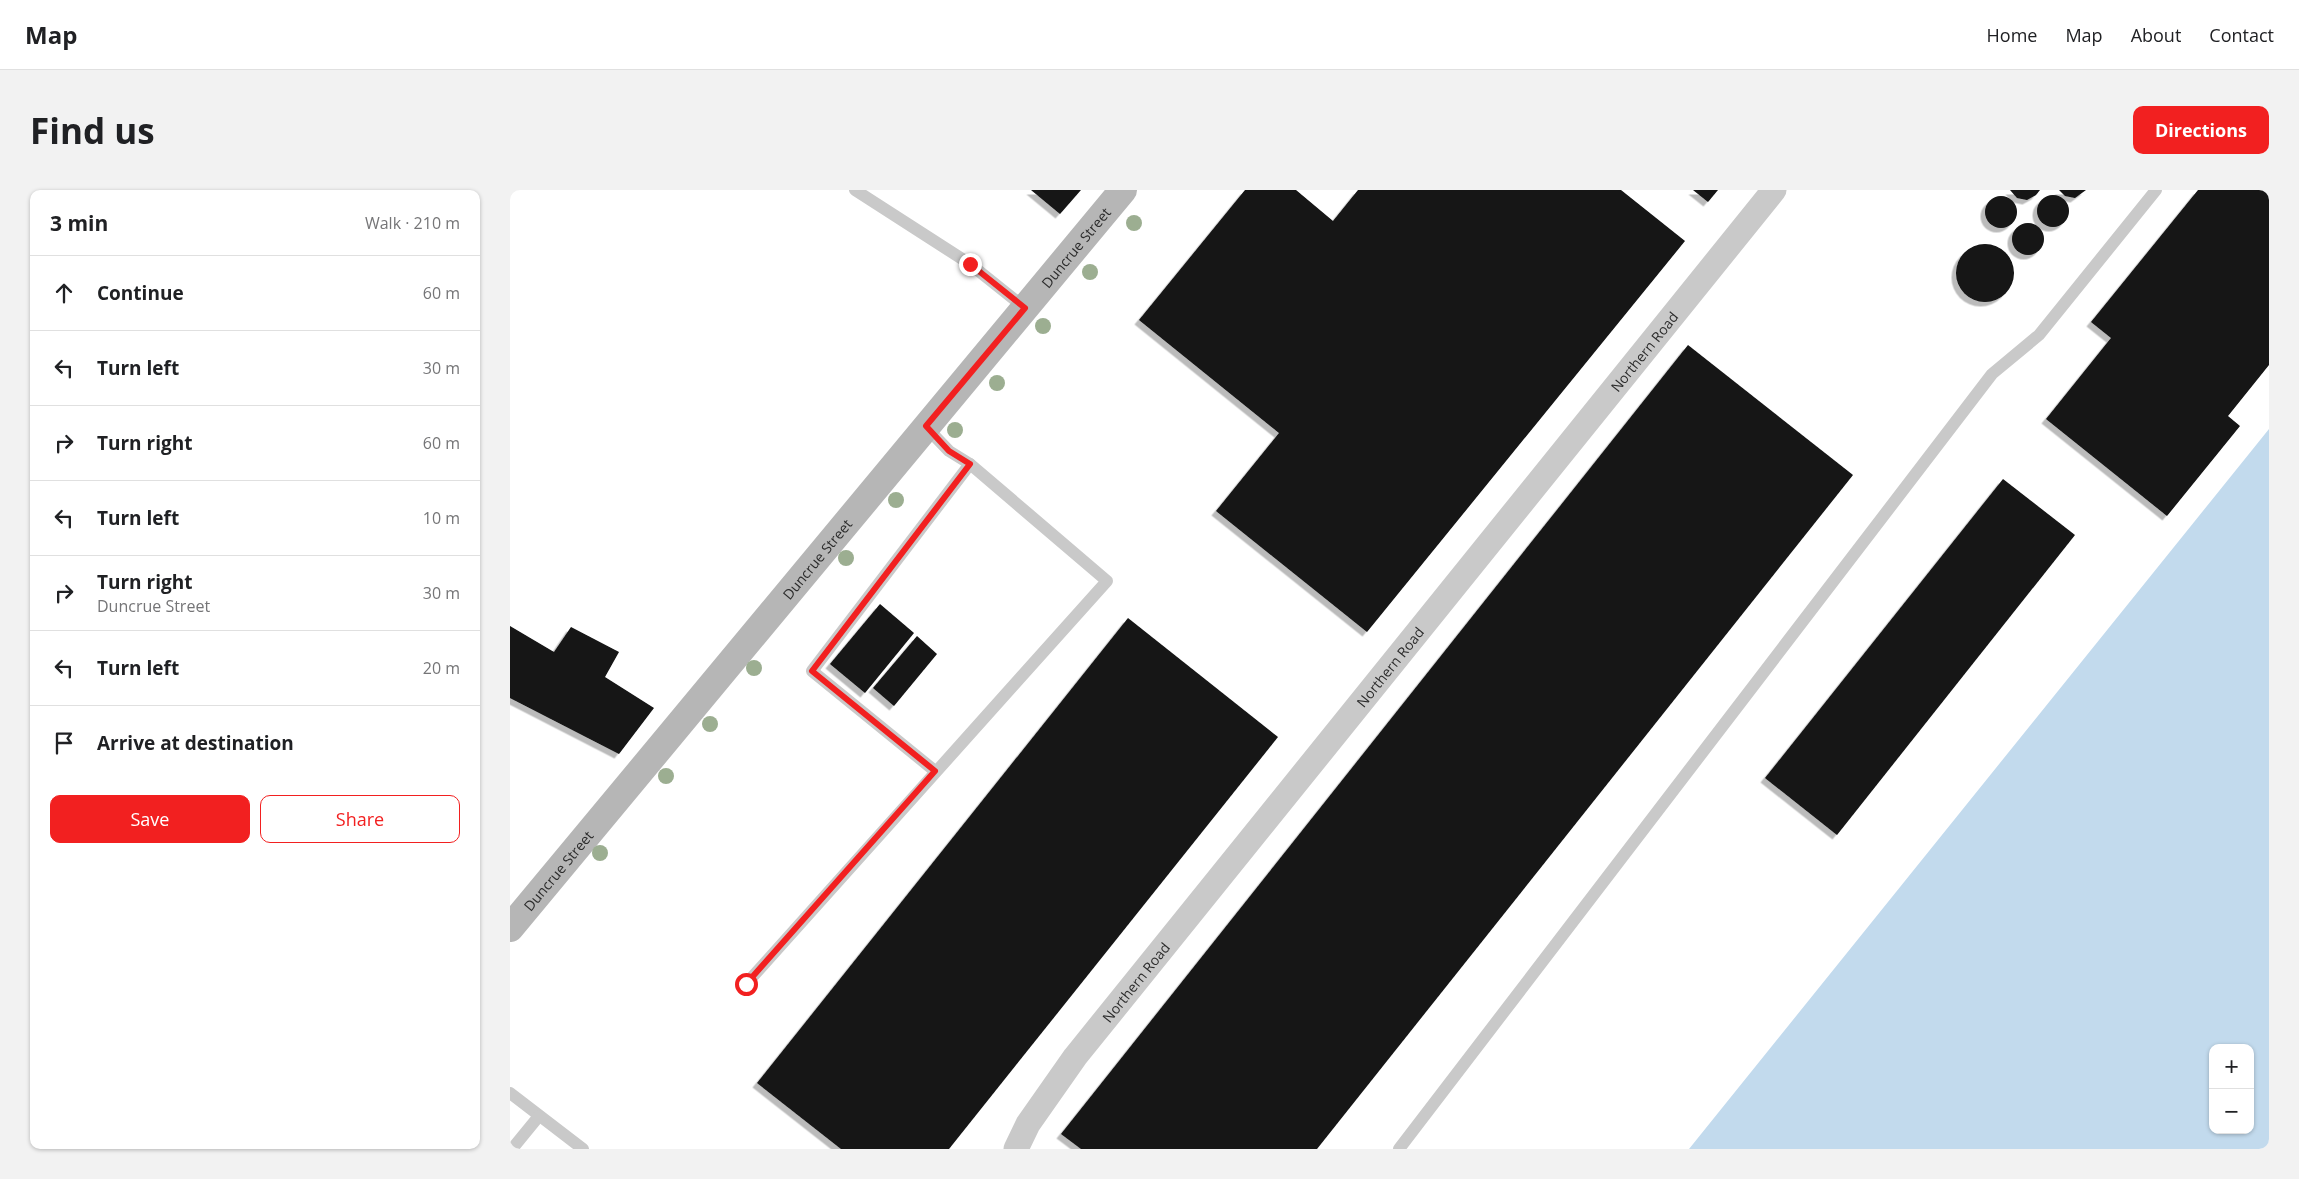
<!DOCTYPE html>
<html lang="en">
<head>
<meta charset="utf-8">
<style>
	:root { --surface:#fff; --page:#f2f2f2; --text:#202124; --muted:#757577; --line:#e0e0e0; --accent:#f22020 }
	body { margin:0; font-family:"Open Sans",sans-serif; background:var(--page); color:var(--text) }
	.controls { position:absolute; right:15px; bottom:15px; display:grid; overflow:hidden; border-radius:10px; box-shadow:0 1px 4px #0004 }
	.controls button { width:45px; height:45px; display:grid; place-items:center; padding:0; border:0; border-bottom:1px solid var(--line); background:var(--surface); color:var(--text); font:25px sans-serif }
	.stop { position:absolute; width:15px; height:15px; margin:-11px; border:4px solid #f22020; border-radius:50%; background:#fff }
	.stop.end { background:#f22020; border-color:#fff; box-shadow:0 1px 5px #0008 }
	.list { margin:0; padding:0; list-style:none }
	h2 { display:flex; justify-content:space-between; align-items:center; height:65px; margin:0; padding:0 20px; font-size:21px }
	h2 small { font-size:16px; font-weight:400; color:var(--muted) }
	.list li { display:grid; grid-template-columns:32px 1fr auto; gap:15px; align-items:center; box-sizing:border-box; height:75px; padding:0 20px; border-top:1px solid var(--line) }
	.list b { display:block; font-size:19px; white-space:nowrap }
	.list p { margin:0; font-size:16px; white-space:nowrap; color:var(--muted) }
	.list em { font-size:16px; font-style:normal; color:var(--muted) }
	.actions { display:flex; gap:10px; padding:15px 20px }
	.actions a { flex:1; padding:11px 0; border:1px solid var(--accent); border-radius:10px; text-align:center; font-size:18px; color:var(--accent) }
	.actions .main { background:var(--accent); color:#fff }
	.icon { flex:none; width:28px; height:28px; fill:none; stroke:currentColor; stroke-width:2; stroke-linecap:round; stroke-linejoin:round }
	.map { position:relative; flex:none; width:1759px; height:959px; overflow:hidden; border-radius:10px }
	header { display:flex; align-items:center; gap:30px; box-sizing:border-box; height:70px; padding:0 25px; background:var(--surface); border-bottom:1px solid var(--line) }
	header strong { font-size:24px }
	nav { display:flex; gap:28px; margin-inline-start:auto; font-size:18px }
	.intro { display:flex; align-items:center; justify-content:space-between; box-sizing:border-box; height:120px; padding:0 30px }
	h1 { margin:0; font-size:35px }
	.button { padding:12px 22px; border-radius:10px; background:var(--accent); color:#fff; font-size:18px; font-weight:700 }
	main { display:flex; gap:30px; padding:0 30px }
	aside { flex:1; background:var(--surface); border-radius:10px; box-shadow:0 1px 4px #0004 }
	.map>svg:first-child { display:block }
</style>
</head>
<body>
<header>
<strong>Map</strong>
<nav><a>Home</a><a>Map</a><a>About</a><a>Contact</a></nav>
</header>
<div class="intro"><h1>Find us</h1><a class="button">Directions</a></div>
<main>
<aside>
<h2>3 min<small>Walk · 210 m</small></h2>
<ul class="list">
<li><svg class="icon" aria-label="ahead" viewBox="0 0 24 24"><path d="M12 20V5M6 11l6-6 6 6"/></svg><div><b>Continue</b></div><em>60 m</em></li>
<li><svg class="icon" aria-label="left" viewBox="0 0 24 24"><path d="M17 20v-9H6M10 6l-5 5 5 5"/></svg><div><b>Turn left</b></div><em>30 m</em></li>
<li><svg class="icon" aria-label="right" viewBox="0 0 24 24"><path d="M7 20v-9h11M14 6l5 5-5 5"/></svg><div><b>Turn right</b></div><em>60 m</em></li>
<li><svg class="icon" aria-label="left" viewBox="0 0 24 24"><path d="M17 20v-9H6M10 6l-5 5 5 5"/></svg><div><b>Turn left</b></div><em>10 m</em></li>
<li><svg class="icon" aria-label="right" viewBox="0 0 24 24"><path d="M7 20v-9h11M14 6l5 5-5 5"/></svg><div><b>Turn right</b><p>Duncrue Street</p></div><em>30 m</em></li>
<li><svg class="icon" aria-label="left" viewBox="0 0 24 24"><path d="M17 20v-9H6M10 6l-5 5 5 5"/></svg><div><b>Turn left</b></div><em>20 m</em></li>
<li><svg class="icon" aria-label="arrive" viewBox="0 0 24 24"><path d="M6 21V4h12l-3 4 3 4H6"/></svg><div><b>Arrive at destination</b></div></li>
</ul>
<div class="actions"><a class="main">Save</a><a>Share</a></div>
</aside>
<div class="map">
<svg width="1759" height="959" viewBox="0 0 1759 959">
	<defs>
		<filter id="shadow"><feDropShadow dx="-4.5" dy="4.5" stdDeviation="0" flood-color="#0004"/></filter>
	</defs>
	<rect width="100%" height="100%" fill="#fff"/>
	<path fill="#c2daed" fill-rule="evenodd" d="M 1759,239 L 1759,959 L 1179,959 ZM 1703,858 L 1740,858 L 1740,940 L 1703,940 Z"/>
	<g fill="#131313" filter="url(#shadow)">
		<polygon points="521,0 571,0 550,24"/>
		<polygon points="735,0 786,0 823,31 848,0 1111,0 1175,51 857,442 706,321 769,243 629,130"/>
		<polygon points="1183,0 1208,0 1198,12"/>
		<polygon points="1500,0 1530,0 1526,5 1517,10 1507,8"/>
		<polygon points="1549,0 1576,0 1565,8 1555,6"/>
		<polygon points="1688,0 1759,0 1759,175 1718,226 1730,236 1657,326 1536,229 1601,148 1581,132"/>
		<circle cx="1543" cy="21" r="16"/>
		<circle cx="1491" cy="22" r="16"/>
		<circle cx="1518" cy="49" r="16"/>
		<circle cx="1475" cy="83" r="29"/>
		<polygon points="1178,155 1343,285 807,959 571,959 551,944"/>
		<polygon points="1493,289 1565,345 1327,645 1255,588"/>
		<polygon points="370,414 404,443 355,503 320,474"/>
		<polygon points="618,428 768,547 439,959 331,959 247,893"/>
		<polygon points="0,436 44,462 61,437 109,462 95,487 144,518 109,564 0,508"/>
		<polygon points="407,446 427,464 384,516 363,498"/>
	</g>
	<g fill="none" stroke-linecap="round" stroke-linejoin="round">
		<g stroke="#c9c9c9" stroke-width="12">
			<polyline points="345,0 460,74 515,118"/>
			<polyline points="425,581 302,481 460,274"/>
			<polyline points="236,794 597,391 460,274 439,261 416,237"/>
			<polyline points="0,903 73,959"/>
			<polyline points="2,959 29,926"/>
			<polyline points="889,959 1482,184 1529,145 1646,0"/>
		</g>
		<path stroke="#c9c9c9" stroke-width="25" id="s1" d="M 506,959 L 518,934 L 565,867 L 1264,0"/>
		<path stroke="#b6b6b6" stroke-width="28" id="s2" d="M 0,738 L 613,0"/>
	</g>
	<g fill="#9cae91">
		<circle cx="624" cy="33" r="8"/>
		<circle cx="580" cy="82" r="8"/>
		<circle cx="533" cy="136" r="8"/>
		<circle cx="487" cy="193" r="8"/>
		<circle cx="445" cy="240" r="8"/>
		<circle cx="386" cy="310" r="8"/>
		<circle cx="336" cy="368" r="8"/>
		<circle cx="244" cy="478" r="8"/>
		<circle cx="200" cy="534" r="8"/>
		<circle cx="156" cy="586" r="8"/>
		<circle cx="90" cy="663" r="8"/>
	</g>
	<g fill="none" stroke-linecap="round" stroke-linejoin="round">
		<polyline stroke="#f22020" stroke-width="6" points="236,794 425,581 302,481 460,274 439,261 416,236 515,118 460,74"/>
	</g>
	<g text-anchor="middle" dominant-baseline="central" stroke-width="5" stroke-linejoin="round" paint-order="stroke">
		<g font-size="14" fill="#2c2c2c" stroke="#fff">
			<text stroke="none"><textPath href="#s2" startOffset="885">Duncrue Street</textPath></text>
			<text stroke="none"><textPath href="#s1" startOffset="1016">Northern Road</textPath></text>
			<text stroke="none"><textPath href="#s2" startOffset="480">Duncrue Street</textPath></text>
			<text stroke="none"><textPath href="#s1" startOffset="611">Northern Road</textPath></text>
			<text stroke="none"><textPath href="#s2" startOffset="75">Duncrue Street</textPath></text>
			<text stroke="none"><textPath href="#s1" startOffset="206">Northern Road</textPath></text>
		</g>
	</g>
</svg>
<div class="controls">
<button>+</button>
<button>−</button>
</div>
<div class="stop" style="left:236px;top:794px"></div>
<div class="stop end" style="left:460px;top:74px"></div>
</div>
</main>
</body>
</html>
